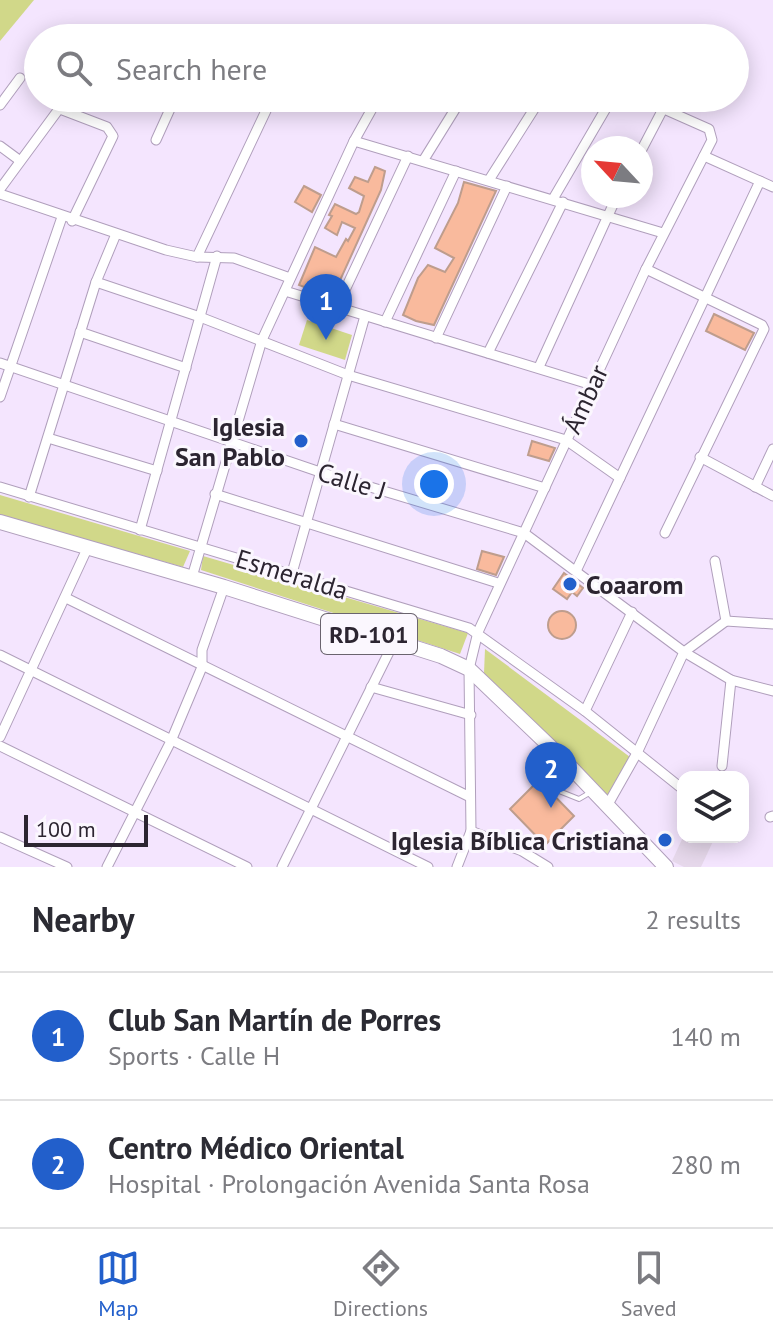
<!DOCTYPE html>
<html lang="en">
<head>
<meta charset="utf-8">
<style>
	:root { --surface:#fff; --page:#f2f2f3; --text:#2b2b33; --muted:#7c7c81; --line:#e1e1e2; --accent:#225fcb }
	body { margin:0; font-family:"PT Sans",sans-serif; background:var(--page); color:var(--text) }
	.controls { position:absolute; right:24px; bottom:24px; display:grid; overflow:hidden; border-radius:16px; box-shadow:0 4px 20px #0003 }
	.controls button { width:72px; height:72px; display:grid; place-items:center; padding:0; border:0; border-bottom:2px solid var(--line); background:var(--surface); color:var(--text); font:40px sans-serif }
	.compass { position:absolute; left:581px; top:136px; width:72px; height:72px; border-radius:50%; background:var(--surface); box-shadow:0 4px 20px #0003; rotate:296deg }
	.scale { position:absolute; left:24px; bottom:20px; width:124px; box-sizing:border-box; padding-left:8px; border:4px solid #2c2531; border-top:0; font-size:22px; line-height:28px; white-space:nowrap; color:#2c2531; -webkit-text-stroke:6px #fbf7fe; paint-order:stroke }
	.you { position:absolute; left:434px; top:484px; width:28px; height:28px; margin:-20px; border:6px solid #fff; border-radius:50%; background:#1a73e8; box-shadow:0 0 0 12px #1a73e833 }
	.badge { display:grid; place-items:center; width:52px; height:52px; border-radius:50%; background:var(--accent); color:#fff; font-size:26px; font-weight:700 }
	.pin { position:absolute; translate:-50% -66px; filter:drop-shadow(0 2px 4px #0008) }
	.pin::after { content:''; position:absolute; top:42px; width:28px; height:24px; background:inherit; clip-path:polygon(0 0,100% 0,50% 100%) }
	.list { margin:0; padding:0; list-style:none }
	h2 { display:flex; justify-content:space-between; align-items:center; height:104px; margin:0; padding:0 32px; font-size:34px }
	h2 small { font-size:26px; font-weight:400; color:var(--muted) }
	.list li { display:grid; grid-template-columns:52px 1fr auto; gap:24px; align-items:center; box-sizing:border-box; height:128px; padding:0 32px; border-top:2px solid var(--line) }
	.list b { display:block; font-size:30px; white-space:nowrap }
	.list p { margin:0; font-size:26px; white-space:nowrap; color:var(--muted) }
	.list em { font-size:26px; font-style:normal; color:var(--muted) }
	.icon { flex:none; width:44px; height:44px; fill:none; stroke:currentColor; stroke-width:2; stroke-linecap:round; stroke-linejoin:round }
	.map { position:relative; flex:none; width:773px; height:867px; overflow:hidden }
	.search { position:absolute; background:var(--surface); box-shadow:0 4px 20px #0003; left:24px; right:24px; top:24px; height:88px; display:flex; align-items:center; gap:20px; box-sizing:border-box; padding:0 28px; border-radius:44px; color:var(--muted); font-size:30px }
	.sheet { height:360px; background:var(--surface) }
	nav { display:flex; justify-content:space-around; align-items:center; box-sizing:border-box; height:112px; border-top:2px solid var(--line); background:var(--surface); font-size:22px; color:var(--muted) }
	nav a { display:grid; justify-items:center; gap:4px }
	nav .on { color:var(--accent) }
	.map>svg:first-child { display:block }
</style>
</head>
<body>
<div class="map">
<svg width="773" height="867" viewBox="0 0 773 867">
	<rect width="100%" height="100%" fill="#f4e5fe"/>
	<polygon fill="#e6d8eb" points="683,837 715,837 701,867 684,867 672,861"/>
	<g fill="#d1d889">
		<polygon points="0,0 34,0 0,41"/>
		<polygon points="307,320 352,335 345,360 299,345"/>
		<polygon points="0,495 190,551 183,567 0,515"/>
		<polygon points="203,556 468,633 460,654 201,570"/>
		<polygon points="485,649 630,757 608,797 484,673"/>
	</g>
	<g fill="#f9ba9d" stroke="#be9d8d" stroke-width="2">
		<polygon points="375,167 385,171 381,190 332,298 299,285 315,247 336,257 346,239 348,241 355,228 342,222 337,235 325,228 332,216 329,215 335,204 356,214 359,212 364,196 349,188 355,177 368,182"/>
		<polygon points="464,182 496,191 434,325 416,321 403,315 418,278 428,265 445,272 454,258 435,248 458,203"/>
		<polygon points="304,186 321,195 312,212 295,202"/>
		<polygon points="714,314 754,333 745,350 706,331"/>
		<polygon points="532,441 555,448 549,461 528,455"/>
		<polygon points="482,551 504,557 496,575 477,569"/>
		<polygon points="564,573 583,588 577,596 572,592 567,599 553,589"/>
		<circle cx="562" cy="625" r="14"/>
		<polygon points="539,780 574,816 545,845 510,809"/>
	</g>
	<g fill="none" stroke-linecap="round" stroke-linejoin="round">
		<g stroke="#b09fbc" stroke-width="6">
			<polyline id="service" points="557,760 552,777 559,791 579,799 591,792"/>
		</g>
		<g stroke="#b09fbc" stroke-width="11">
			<g id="minor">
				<polyline points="0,105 20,78"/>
				<polyline points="60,109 107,127 113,136 72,221"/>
				<polyline points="156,140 175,98"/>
				<polyline points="354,141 663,233"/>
				<polyline points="0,146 19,160"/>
				<polyline points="641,151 663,109"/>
				<polyline points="704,156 773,187"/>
				<polyline points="423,161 462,98"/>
				<polyline points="489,180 541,98"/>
				<polyline points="0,189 67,98"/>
				<polyline points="0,194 166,250 197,257 234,258 290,278"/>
				<polyline points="553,199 612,98"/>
				<polyline points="197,257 272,98"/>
				<polyline points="646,269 762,325 764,329 665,533"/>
				<polyline points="96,282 200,317 348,375 566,440 620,478"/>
				<polyline points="285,291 592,385"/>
				<polyline points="337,307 408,156"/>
				<polyline points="385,322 456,171"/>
				<polyline points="80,332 186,368"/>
				<polyline points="436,338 507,186"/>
				<polyline points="488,353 563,202"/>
				<polyline points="0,363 320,472 524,533 684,652 731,680 773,691"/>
				<polyline points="539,367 617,196"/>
				<polyline points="0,397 62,217"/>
				<polyline points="334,424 545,488"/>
				<polyline points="48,438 157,471"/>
				<polyline points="700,457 773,496"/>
				<polyline points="0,487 469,628 585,711 680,787"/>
				<polyline points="755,487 773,449"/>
				<polyline points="215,494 498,583"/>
				<polyline points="29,497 96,282 116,234"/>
				<polyline points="140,530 217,256"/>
				<polyline points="715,561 726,621"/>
				<polyline points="577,569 760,181"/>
				<polyline points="292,573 365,316"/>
				<polyline points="192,577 262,340 354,141 378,98"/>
				<polyline points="66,598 470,797"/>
				<polyline points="726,621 773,624"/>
				<polyline points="0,655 428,867"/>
				<polyline points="371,687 471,715"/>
				<polyline points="585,711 632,612"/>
				<polyline points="0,737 87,549"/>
				<polyline points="0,746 247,867"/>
				<polyline points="722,766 731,680"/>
				<polyline points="607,806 637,753 684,652 726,621"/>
				<polyline points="770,817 773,816"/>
				<polyline points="471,831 522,851 548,867"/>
				<polyline points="0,837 67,867"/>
				<polyline points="107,867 171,741 202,667 202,650 224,587"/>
				<polyline points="282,867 394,642"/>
				<polyline points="457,867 471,831 469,669 478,632 646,269 712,140 709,129 639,98"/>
			</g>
		</g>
		<g stroke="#b09fbc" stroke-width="16">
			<polyline id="primary" points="0,522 224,587 441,656 469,669 560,756 666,867"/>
		</g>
		<use href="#service" stroke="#fff" stroke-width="4"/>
		<use href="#minor" stroke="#fff" stroke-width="9"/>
		<use href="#primary" stroke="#fff" stroke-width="14"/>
	</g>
	<g fill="#225fcb" stroke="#fbf7fe" stroke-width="3">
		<circle cx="301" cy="441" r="8"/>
		<circle cx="570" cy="584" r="8"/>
		<circle cx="665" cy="840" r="8"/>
	</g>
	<g text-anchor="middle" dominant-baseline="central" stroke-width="6" stroke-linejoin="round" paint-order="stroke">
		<rect fill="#fbf7fe" stroke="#6a646e" stroke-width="2" x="321" y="614" width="96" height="40" rx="6"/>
		<g font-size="24" font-weight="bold" fill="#2c2531">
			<text x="369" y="634">RD-101</text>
		</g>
		<g font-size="26" fill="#2c2531" stroke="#fbf7fe">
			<text transform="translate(585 399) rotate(-65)">Ámbar</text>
			<text transform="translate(352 481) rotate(17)">Calle J</text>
			<text transform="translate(292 574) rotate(17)">Esmeralda</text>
		</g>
		<g font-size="26" font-weight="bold" fill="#2c2531" stroke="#fbf7fe" text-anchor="end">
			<text x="285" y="426">Iglesia<tspan x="285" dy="30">San Pablo</tspan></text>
			<text x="586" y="584" text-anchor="start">Coaarom</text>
			<text x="649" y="840">Iglesia Bíblica Cristiana</text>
		</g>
	</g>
</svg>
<div class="controls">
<button><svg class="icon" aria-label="layers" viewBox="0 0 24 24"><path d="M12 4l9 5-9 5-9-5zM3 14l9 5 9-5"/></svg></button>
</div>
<svg class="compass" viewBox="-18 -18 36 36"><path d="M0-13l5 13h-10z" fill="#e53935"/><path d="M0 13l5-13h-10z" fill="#7c7c81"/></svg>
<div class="scale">100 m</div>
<div class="you"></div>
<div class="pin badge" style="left:326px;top:340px">1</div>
<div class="pin badge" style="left:551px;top:808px">2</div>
<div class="search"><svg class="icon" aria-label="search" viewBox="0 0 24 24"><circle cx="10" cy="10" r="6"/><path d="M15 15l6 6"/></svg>Search here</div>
</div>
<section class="sheet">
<h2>Nearby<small>2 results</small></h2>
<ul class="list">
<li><span class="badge">1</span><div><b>Club San Martín de Porres</b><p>Sports · Calle H</p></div><em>140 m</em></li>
<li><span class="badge">2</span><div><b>Centro Médico Oriental</b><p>Hospital · Prolongación Avenida Santa Rosa</p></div><em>280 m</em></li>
</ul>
</section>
<nav>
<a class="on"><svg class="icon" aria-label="map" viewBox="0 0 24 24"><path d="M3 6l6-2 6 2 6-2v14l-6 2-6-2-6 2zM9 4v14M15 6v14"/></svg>Map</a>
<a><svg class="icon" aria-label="directions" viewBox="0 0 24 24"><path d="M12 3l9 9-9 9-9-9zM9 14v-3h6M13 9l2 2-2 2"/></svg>Directions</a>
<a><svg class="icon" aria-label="saved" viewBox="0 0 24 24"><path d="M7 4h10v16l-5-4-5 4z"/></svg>Saved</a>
</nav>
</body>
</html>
